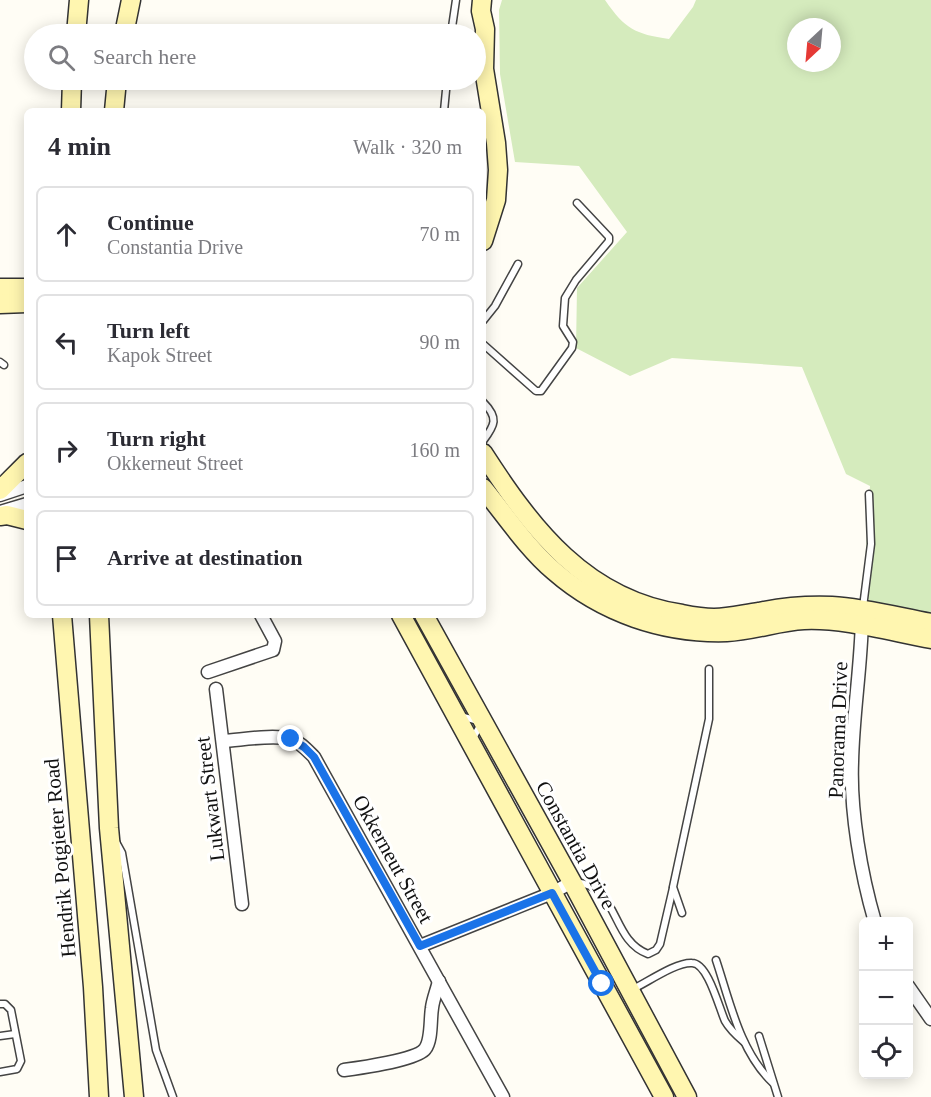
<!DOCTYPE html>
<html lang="en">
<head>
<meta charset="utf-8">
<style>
	:root { --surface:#fff; --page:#f7f7f7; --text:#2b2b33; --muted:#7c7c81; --line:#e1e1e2 }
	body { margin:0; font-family:"Times New Roman",serif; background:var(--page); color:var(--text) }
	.controls { position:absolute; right:18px; bottom:18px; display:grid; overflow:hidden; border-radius:9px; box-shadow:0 3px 15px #0003 }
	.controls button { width:54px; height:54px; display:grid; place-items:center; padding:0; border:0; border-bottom:2px solid var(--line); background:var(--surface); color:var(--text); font:30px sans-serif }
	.compass { position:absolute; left:787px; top:18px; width:54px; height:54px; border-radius:50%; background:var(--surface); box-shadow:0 3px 15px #0003; rotate:206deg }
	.stop { position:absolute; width:18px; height:18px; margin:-14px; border:4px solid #1a73e8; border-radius:50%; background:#fff }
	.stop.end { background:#1a73e8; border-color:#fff; box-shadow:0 2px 6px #0008 }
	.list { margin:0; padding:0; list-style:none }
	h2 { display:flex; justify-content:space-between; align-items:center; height:78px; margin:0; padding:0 24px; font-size:26px }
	h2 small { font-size:20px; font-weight:400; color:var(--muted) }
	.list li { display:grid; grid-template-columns:39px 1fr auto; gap:18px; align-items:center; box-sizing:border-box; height:96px; margin:0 12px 12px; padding:0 12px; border:2px solid var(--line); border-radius:9px }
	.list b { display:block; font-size:22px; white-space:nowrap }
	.list p { margin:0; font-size:20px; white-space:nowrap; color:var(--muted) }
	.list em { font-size:20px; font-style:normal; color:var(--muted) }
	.icon { flex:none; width:33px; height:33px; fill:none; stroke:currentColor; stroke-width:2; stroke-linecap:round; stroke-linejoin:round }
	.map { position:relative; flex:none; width:931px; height:1097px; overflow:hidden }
	.search { position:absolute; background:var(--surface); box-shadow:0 3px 15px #0003; left:24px; top:24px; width:462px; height:66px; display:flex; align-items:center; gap:15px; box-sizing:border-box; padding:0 21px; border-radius:33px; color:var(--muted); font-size:22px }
	.panel { position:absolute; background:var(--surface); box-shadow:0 3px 15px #0003; left:24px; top:108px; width:462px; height:510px; border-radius:9px }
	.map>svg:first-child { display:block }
</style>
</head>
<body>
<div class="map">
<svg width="931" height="1097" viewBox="0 0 931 1097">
	<rect width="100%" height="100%" fill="#fffdf5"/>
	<path fill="#d5ebbd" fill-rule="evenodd" d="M 502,0 L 605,0 C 625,29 635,34 669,39 L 693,7 L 696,0 L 931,0 L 931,615 L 874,603 L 863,596 L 870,486 L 846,474 L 802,367 L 672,358 L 630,376 L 576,348 L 577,288 L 627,232 L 579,166 L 515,162 L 500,74 L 499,10 ZM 796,27 L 832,27 L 832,63 L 796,63 Z"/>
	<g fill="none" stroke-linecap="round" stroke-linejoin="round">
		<g stroke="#444" stroke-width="9">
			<g id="lane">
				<polyline points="451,34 456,0"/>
				<polyline points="444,111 447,80"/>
				<polyline points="483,321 495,306 518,264"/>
				<polyline points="483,344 536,391 541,391 572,348 573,342 563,326 565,298 576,280 609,241 609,237 577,203"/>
				<polyline points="0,362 4,365"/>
				<path d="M 483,402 C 499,418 495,425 483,441"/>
				<polyline points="863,607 871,544 869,494"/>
				<polyline points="460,716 482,722 472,740"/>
				<polyline points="116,842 122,853 156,1050 173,1097"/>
				<path d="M 575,882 C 620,886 610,940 648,954 L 656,950 L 660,944 L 673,888"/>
				<polyline points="682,913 673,887 709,719 709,669"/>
				<path d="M 716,960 C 730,1002 740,1052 773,1083"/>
				<path d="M 633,989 C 648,982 676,962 692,963 C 708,963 719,1008 725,1021 C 730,1030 737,1036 744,1042"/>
				<polyline points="0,1004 5,1004 11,1010 21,1061 17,1069 0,1072"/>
				<polyline points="0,1036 15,1034"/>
				<polyline points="759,1036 778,1097"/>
			</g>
		</g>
		<g stroke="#444" stroke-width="15">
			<g id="street">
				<polyline points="0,495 27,486"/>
				<polyline points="0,512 27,504"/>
				<path d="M 862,619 C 861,667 853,714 852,762 C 850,811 861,874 875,922"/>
				<polyline points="208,672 273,650 275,641 261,615"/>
				<polyline points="216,689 242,904"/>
				<path d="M 223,741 C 241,740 273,734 291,739 C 300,742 307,750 314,757 L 503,1097"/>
				<polyline points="420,946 552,893 572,882"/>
				<polyline points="908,986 931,1019"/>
				<path d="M 344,1070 C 359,1068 417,1060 425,1049 C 432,1040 430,1020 432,1008 C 433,999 437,990 439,981"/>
			</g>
		</g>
		<g stroke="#333" stroke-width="21">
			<g id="secondary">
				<polyline points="482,0 481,11 485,29 484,69 496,143 498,170 496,200 483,241"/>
				<polyline points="76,34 79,0"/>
				<polyline points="124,34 131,0"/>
				<polyline points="71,111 72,80"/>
				<polyline points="114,111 117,80"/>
				<polyline points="0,288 27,288"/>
				<polyline points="0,304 27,303"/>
				<path d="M 483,453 C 532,529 586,600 682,614 C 692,616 703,618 714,618 C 729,618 744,614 759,612 C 783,607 808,605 832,606 C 865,608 899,617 931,623"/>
				<path d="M 483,488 C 506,516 527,548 554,571 C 602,613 664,634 727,632 C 753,631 779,621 804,620 C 843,618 892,632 931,639"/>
				<polyline points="0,490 27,463"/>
				<polyline points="0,516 7,515 27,520"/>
				<polyline points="62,615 93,987 99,1097"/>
				<polyline points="99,615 109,828 134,1097"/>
				<polyline points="401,615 664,1097"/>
				<polyline points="424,615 572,882 687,1097"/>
			</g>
		</g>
		<use href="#lane" stroke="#fff" stroke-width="6"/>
		<use href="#street" stroke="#fff" stroke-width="12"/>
		<use href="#secondary" stroke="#fff6b0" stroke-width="18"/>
	</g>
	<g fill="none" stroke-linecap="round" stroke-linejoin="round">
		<polyline stroke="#1a73e8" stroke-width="8" points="291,739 304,747 314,757 420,946 552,893 602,984"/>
	</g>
	<g text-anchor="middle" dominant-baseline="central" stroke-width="6" stroke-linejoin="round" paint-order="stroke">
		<g font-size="21" fill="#111" stroke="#fff">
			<text transform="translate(838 730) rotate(-88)">Panorama Drive</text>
			<text transform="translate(210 799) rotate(-97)">Lukwart Street</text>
			<text transform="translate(576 845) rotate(61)">Constantia Drive</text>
			<text transform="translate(60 858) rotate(-95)">Hendrik Potgieter Road</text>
			<text transform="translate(393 859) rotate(61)">Okkerneut Street</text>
		</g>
	</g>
</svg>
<div class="controls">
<button>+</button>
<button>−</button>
<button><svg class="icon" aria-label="locate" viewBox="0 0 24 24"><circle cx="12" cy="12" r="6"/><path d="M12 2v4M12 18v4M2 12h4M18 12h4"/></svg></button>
</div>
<svg class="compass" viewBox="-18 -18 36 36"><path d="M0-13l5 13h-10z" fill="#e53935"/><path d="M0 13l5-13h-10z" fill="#7c7c81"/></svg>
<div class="stop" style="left:602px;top:984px"></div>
<div class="stop end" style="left:291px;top:739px"></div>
<div class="search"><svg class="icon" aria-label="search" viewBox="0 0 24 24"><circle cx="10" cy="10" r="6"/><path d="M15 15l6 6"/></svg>Search here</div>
<section class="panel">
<h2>4 min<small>Walk · 320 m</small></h2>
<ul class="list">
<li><svg class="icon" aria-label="ahead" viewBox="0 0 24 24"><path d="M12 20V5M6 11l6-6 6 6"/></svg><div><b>Continue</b><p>Constantia Drive</p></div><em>70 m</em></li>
<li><svg class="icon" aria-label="left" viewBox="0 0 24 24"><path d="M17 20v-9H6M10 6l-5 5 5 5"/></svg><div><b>Turn left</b><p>Kapok Street</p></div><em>90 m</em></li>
<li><svg class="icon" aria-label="right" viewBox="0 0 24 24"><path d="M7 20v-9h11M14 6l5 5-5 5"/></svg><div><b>Turn right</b><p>Okkerneut Street</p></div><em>160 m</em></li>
<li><svg class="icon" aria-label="arrive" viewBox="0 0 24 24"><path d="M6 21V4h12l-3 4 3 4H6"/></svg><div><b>Arrive at destination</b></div></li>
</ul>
</section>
</div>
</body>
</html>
